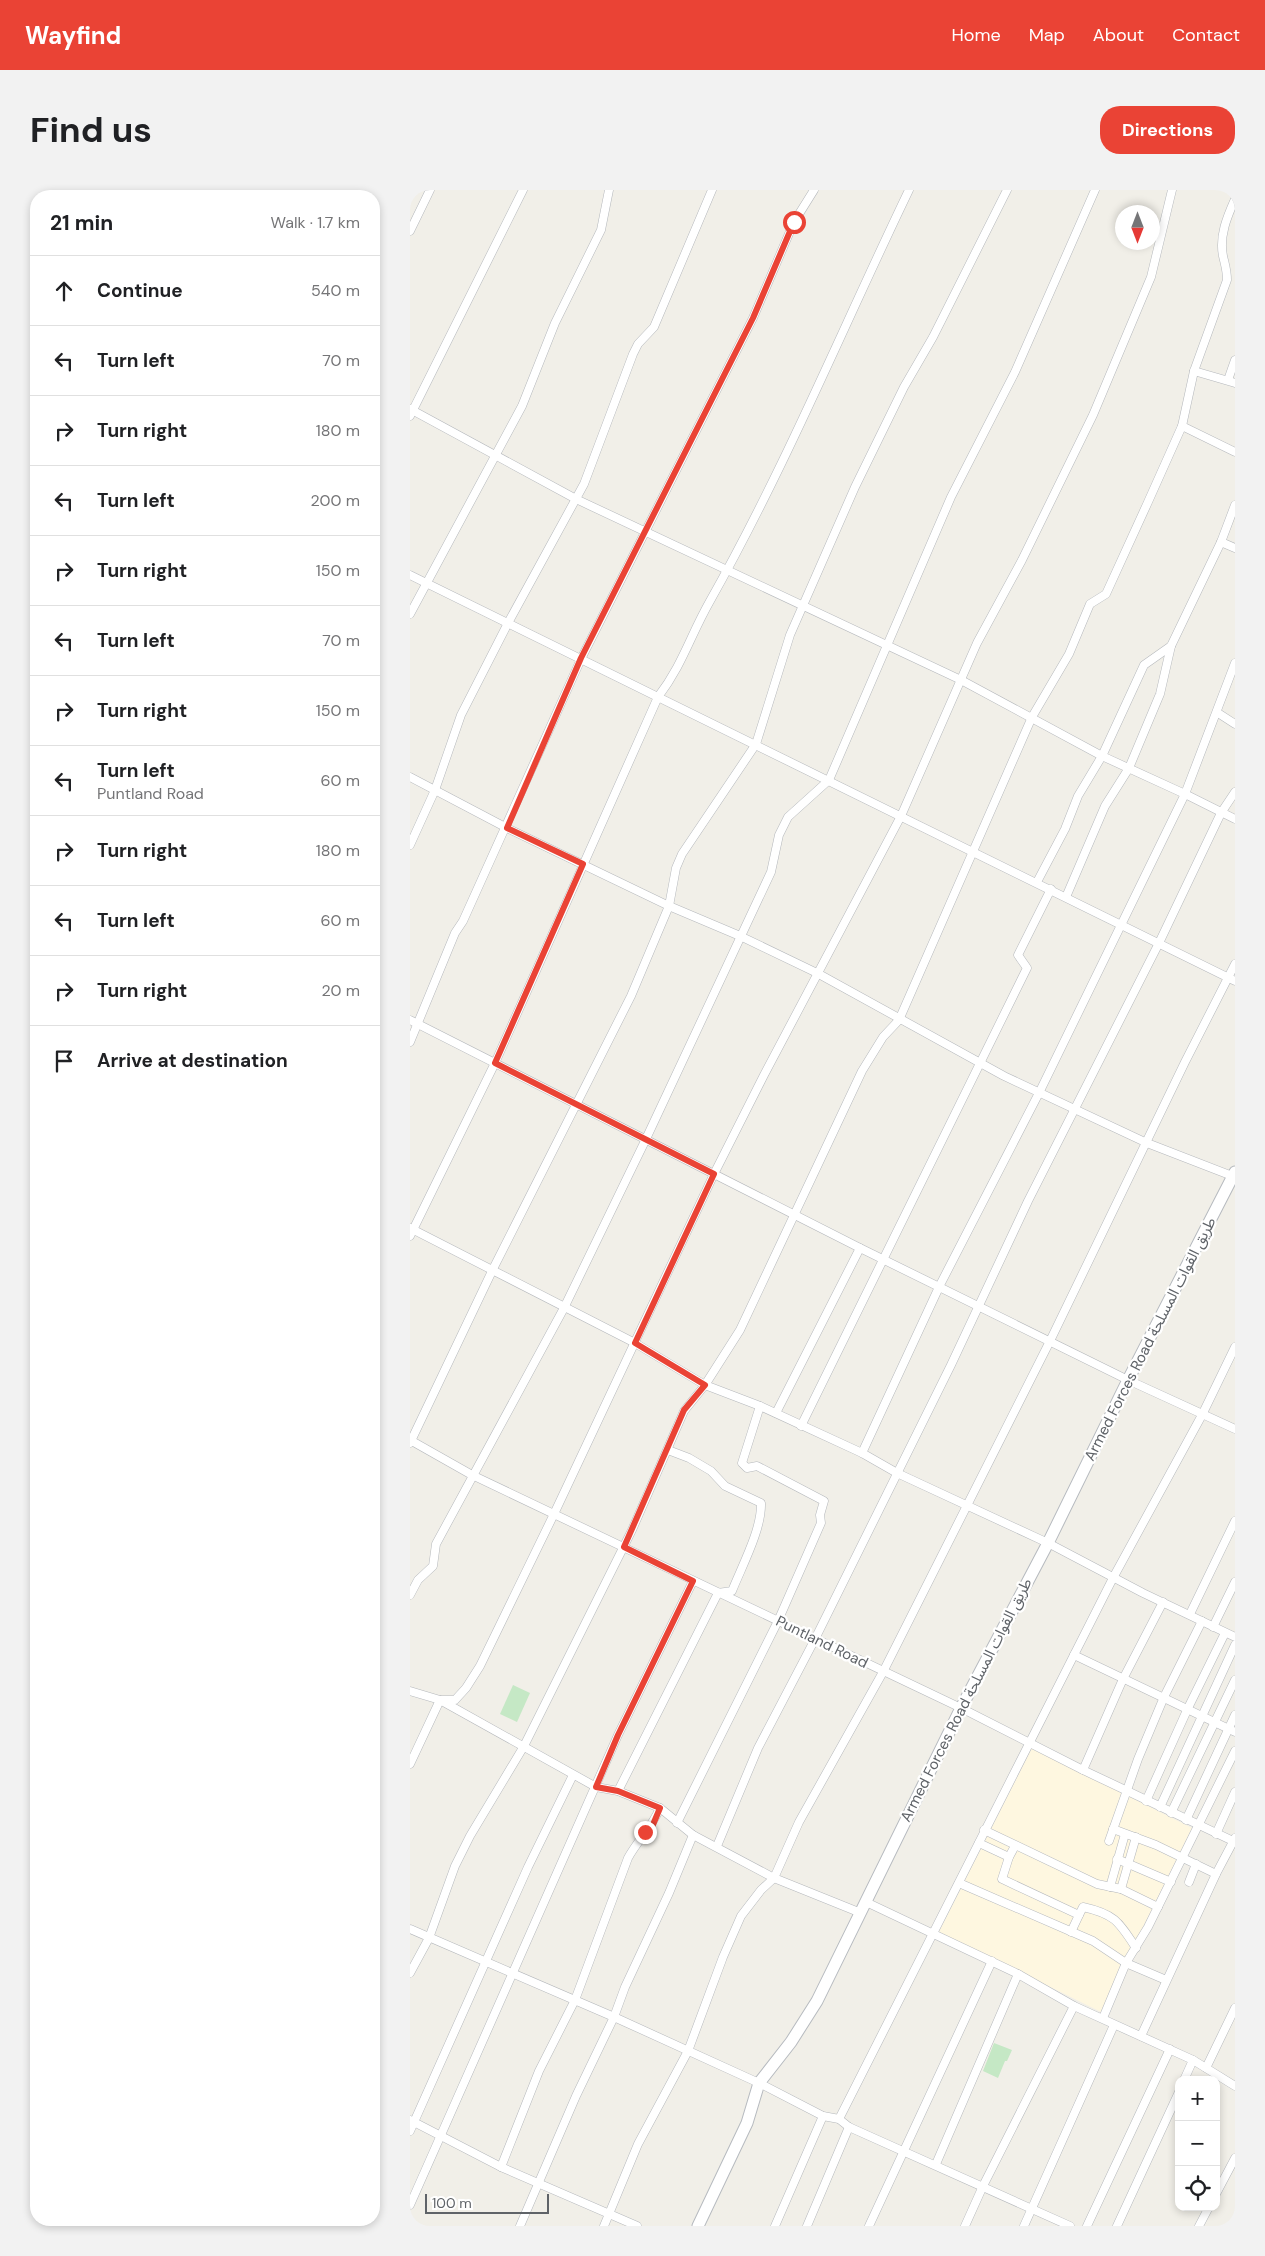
<!DOCTYPE html>
<html lang="en">
<head>
<meta charset="utf-8">
<style>
	:root { --surface:#fff; --page:#f2f2f2; --text:#202124; --muted:#757577; --line:#e0e0e0; --accent:#ea4335 }
	body { margin:0; font-family:"DM Sans","Noto Sans Arabic",sans-serif; background:var(--page); color:var(--text) }
	.controls { position:absolute; right:15px; bottom:15px; display:grid; overflow:hidden; border-radius:10px; box-shadow:0 2px 8px #0003 }
	.controls button { width:45px; height:45px; display:grid; place-items:center; padding:0; border:0; border-bottom:1px solid var(--line); background:var(--surface); color:var(--text); font:25px sans-serif }
	.compass { position:absolute; left:705px; top:15px; width:45px; height:45px; border-radius:50%; background:var(--surface); box-shadow:0 2px 8px #0003; rotate:180deg }
	.scale { position:absolute; left:15px; bottom:12px; width:124px; box-sizing:border-box; padding-left:5px; border:2px solid #5f6368; border-top:0; font-size:14px; line-height:18px; white-space:nowrap; color:#5f6368; -webkit-text-stroke:4px #fff; paint-order:stroke }
	.stop { position:absolute; width:15px; height:15px; margin:-11px; border:4px solid #ea4335; border-radius:50%; background:#fff }
	.stop.end { background:#ea4335; border-color:#fff; box-shadow:0 1px 5px #0008 }
	.list { margin:0; padding:0; list-style:none }
	h2 { display:flex; justify-content:space-between; align-items:center; height:65px; margin:0; padding:0 20px; font-size:21px }
	h2 small { font-size:16px; font-weight:400; color:var(--muted) }
	.list li { display:grid; grid-template-columns:32px 1fr auto; gap:15px; align-items:center; box-sizing:border-box; height:70px; padding:0 20px; border-top:1px solid var(--line) }
	.list b { display:block; font-size:19px; white-space:nowrap }
	.list p { margin:0; font-size:16px; white-space:nowrap; color:var(--muted) }
	.list em { font-size:16px; font-style:normal; color:var(--muted) }
	.icon { flex:none; width:28px; height:28px; fill:none; stroke:currentColor; stroke-width:2; stroke-linecap:round; stroke-linejoin:round }
	.map { position:relative; flex:none; width:825px; height:2036px; overflow:hidden; border-radius:20px }
	header { display:flex; align-items:center; gap:30px; box-sizing:border-box; height:70px; padding:0 25px; background:var(--accent); color:#fff }
	header strong { font-size:24px }
	nav { display:flex; gap:28px; margin-inline-start:auto; font-size:18px }
	.intro { display:flex; align-items:center; justify-content:space-between; box-sizing:border-box; height:120px; padding:0 30px }
	h1 { margin:0; font-size:35px }
	.button { padding:12px 22px; border-radius:20px; background:var(--accent); color:#fff; font-size:18px; font-weight:700 }
	main { display:flex; gap:30px; padding:0 30px }
	aside { flex:1; background:var(--surface); border-radius:20px; box-shadow:0 2px 8px #0003 }
	.map>svg:first-child { display:block }
</style>
</head>
<body>
<header>
<strong>Wayfind</strong>
<nav><a>Home</a><a>Map</a><a>About</a><a>Contact</a></nav>
</header>
<div class="intro"><h1>Find us</h1><a class="button">Directions</a></div>
<main>
<aside>
<h2>21 min<small>Walk · 1.7 km</small></h2>
<ul class="list">
<li><svg class="icon" aria-label="ahead" viewBox="0 0 24 24"><path d="M12 20V5M6 11l6-6 6 6"/></svg><div><b>Continue</b></div><em>540 m</em></li>
<li><svg class="icon" aria-label="left" viewBox="0 0 24 24"><path d="M17 20v-9H6M10 6l-5 5 5 5"/></svg><div><b>Turn left</b></div><em>70 m</em></li>
<li><svg class="icon" aria-label="right" viewBox="0 0 24 24"><path d="M7 20v-9h11M14 6l5 5-5 5"/></svg><div><b>Turn right</b></div><em>180 m</em></li>
<li><svg class="icon" aria-label="left" viewBox="0 0 24 24"><path d="M17 20v-9H6M10 6l-5 5 5 5"/></svg><div><b>Turn left</b></div><em>200 m</em></li>
<li><svg class="icon" aria-label="right" viewBox="0 0 24 24"><path d="M7 20v-9h11M14 6l5 5-5 5"/></svg><div><b>Turn right</b></div><em>150 m</em></li>
<li><svg class="icon" aria-label="left" viewBox="0 0 24 24"><path d="M17 20v-9H6M10 6l-5 5 5 5"/></svg><div><b>Turn left</b></div><em>70 m</em></li>
<li><svg class="icon" aria-label="right" viewBox="0 0 24 24"><path d="M7 20v-9h11M14 6l5 5-5 5"/></svg><div><b>Turn right</b></div><em>150 m</em></li>
<li><svg class="icon" aria-label="left" viewBox="0 0 24 24"><path d="M17 20v-9H6M10 6l-5 5 5 5"/></svg><div><b>Turn left</b><p>Puntland Road</p></div><em>60 m</em></li>
<li><svg class="icon" aria-label="right" viewBox="0 0 24 24"><path d="M7 20v-9h11M14 6l5 5-5 5"/></svg><div><b>Turn right</b></div><em>180 m</em></li>
<li><svg class="icon" aria-label="left" viewBox="0 0 24 24"><path d="M17 20v-9H6M10 6l-5 5 5 5"/></svg><div><b>Turn left</b></div><em>60 m</em></li>
<li><svg class="icon" aria-label="right" viewBox="0 0 24 24"><path d="M7 20v-9h11M14 6l5 5-5 5"/></svg><div><b>Turn right</b></div><em>20 m</em></li>
<li><svg class="icon" aria-label="arrive" viewBox="0 0 24 24"><path d="M6 21V4h12l-3 4 3 4H6"/></svg><div><b>Arrive at destination</b></div></li>
</ul>
</aside>
<div class="map">
<svg width="825" height="2036" viewBox="0 0 825 2036">
	<rect width="100%" height="100%" fill="#f1efe8"/>
	<polygon fill="#fef7e0" points="622,1558 782,1638 691,1822 529,1742"/>
	<g fill="#c5e8c5">
		<polygon points="103,1495 120,1503 107,1532 90,1524"/>
		<polygon points="584,1853 602,1860 597,1871 595,1871 588,1888 573,1881"/>
	</g>
	<g fill="none" stroke-linecap="round" stroke-linejoin="round">
		<g stroke="#b5b8bc" stroke-width="9">
			<g id="street">
				<polyline points="0,41 20,0"/>
				<path d="M 784,181 L 817,90 C 817,80 815,75 813,66 C 809,46 817,27 825,9"/>
				<polyline points="818,190 825,170"/>
				<polyline points="0,219 166,309 551,490 692,566 775,604 825,629"/>
				<polyline points="0,226 113,0"/>
				<polyline points="772,236 825,262"/>
				<polyline points="811,352 825,358"/>
				<polyline points="0,385 825,791"/>
				<polyline points="0,424 112,216 145,133 191,40 199,0"/>
				<polyline points="808,523 825,534"/>
				<polyline points="0,587 97,638 259,716 330,746 407,783 594,886 737,953 825,987"/>
				<polyline points="0,655 25,600 51,525 98,433 174,294 223,164 228,154 244,137 302,0"/>
				<polyline points="627,692 655,639 668,606 692,566 734,475 761,456 811,352 825,315"/>
				<polyline points="656,707 695,616 719,578 750,504 761,456"/>
				<polyline points="0,830 450,1058 718,1190 825,1239"/>
				<polyline points="0,852 45,743 53,731 171,469 343,128 384,32 404,0"/>
				<polyline points="0,1038 225,1153 295,1195 350,1216 452,1263 487,1283 638,1353 733,1403 825,1447"/>
				<path d="M 0,1046 L 85,873 L 248,507 C 273,474 280,446 300,411 C 375,278 433,137 499,0"/>
				<polyline points="366,1223 450,1058"/>
				<polyline points="391,1236 617,778 608,765 641,699"/>
				<polyline points="0,1250 62,1285 551,1518 673,1580 825,1652"/>
				<polyline points="0,1253 83,1079 221,806 259,716 266,678 272,664 346,554 380,445 445,297 494,197 523,147 597,0"/>
				<polyline points="452,1263 530,1095 630,901 775,604 825,473"/>
				<polyline points="0,1405 8,1390 23,1376 26,1354 154,1118 235,951 361,682 369,645 378,627 419,590 541,307 605,182 685,0"/>
				<polyline points="780,1424 825,1331"/>
				<polyline points="803,1437 825,1392"/>
				<polyline points="664,1465 825,1542"/>
				<polyline points="0,1501 30,1510 186,1597 208,1601 250,1618 283,1645 364,1688 451,1723"/>
				<polyline points="0,1574 30,1510 45,1510 56,1498 70,1476 144,1324 304,984 354,885 491,626 567,453 612,370 683,225 741,87 762,0"/>
				<polyline points="673,1580 713,1489 753,1412"/>
				<path d="M 208,1601 L 308,1403 L 322,1401 C 332,1376 352,1339 351,1313 L 315,1296 L 301,1281 L 279,1268 L 258,1260"/>
				<polyline points="736,1611 778,1518 815,1443"/>
				<polyline points="750,1617 825,1455"/>
				<polyline points="761,1623 825,1490"/>
				<polyline points="776,1630 825,1525"/>
				<polyline points="267,1633 368,1431 411,1333 410,1325 414,1311 347,1276 337,1278 332,1273 350,1216"/>
				<polyline points="703,1639 746,1655 806,1684"/>
				<polyline points="574,1640 687,1694 711,1699 748,1717"/>
				<polyline points="806,1644 825,1602"/>
				<polyline points="699,1651 728,1569 754,1507 792,1431"/>
				<polyline points="569,1653 599,1667"/>
				<polyline points="307,1656 348,1558 405,1449 541,1175 618,1011 749,753 811,623 825,602"/>
				<path d="M 605,1656 L 599,1667 L 592,1689 L 669,1725 L 673,1717 C 705,1724 709,1732 726,1758"/>
				<polyline points="707,1669 761,1692"/>
				<polyline points="779,1692 786,1674"/>
				<polyline points="549,1693 683,1751 716,1773 756,1790"/>
				<polyline points="700,1697 715,1644"/>
				<polyline points="711,1699 726,1647"/>
				<polyline points="456,1712 608,1784 664,1816 783,1870 825,1896"/>
				<polyline points="0,1739 204,1827 349,1893 413,1926 429,1929 439,1937 660,2036"/>
				<polyline points="661,1742 669,1725"/>
				<polyline points="0,1783 19,1748 45,1676 60,1646 114,1556 222,1340 274,1221 295,1195 330,1140 452,881 473,847 489,830 622,527 659,464 680,414 696,404 738,312 772,236 784,181 825,193"/>
				<polyline points="693,1828 716,1773 738,1737 825,1561"/>
				<polyline points="731,1846 806,1684 825,1648"/>
				<polyline points="796,1878 825,1818"/>
				<polyline points="774,1890 783,1870"/>
				<polyline points="429,1929 703,1388 792,1225 825,1157"/>
				<polyline points="0,1930 91,1977 227,2036"/>
				<polyline points="0,1941 118,1677 163,1585"/>
				<polyline points="526,1974 608,1784"/>
				<path d="M 91,1977 L 129,1881 L 165,1810 L 218,1668 C 228,1650 242,1637 250,1618"/>
				<polyline points="806,2004 825,1968"/>
				<polyline points="0,2015 208,1545 283,1391"/>
				<polyline points="110,2036 166,1906 204,1827 215,1797 259,1703 283,1645"/>
				<polyline points="194,2036 228,1954 278,1861 313,1767 331,1726 351,1700 364,1688 389,1632 473,1482 640,1151 775,872 825,774"/>
				<polyline points="365,2036 413,1926"/>
				<polyline points="397,2036 439,1937"/>
				<polyline points="459,2036 582,1771"/>
				<polyline points="555,2036 573,1996 664,1816"/>
				<polyline points="614,2036 704,1835"/>
				<polyline points="677,2036 760,1859"/>
				<polyline points="707,2036 769,1902"/>
				<polyline points="789,2036 799,2017"/>
			</g>
		</g>
		<g stroke="#b6babf" stroke-width="13">
			<polyline id="secondary" points="288,2036 337,1933 349,1893 381,1852 407,1811 551,1518 638,1353 718,1190 825,982"/>
		</g>
		<use href="#street" stroke="#fff" stroke-width="8"/>
		<use href="#secondary" stroke="#fff" stroke-width="11"/>
	</g>
	<g fill="none" stroke-linecap="round" stroke-linejoin="round">
		<polyline stroke="#ea4335" stroke-width="6" points="235,1642 242,1637 250,1618 208,1601 186,1597 208,1545 283,1391 214,1357 274,1220 295,1195 225,1153 304,984 85,873 173,674 97,638 171,468 343,128 384,32"/>
	</g>
	<g text-anchor="middle" dominant-baseline="central" stroke-width="4.5" stroke-linejoin="round" paint-order="stroke">
		<g font-size="15" fill="#5f6368" stroke="#fff">
			<text transform="translate(740 1149) rotate(-63)">Armed Forces Road طريق القوات المسلحة</text>
			<text transform="translate(412 1452) rotate(26)">Puntland Road</text>
			<text transform="translate(556 1510) rotate(-63)">Armed Forces Road طريق القوات المسلحة</text>
		</g>
	</g>
</svg>
<div class="controls">
<button>+</button>
<button>−</button>
<button><svg class="icon" aria-label="locate" viewBox="0 0 24 24"><circle cx="12" cy="12" r="6"/><path d="M12 2v4M12 18v4M2 12h4M18 12h4"/></svg></button>
</div>
<svg class="compass" viewBox="-18 -18 36 36"><path d="M0-13l5 13h-10z" fill="#e53935"/><path d="M0 13l5-13h-10z" fill="#757577"/></svg>
<div class="scale">100 m</div>
<div class="stop" style="left:384px;top:32px"></div>
<div class="stop end" style="left:235px;top:1642px"></div>
</div>
</main>
</body>
</html>
